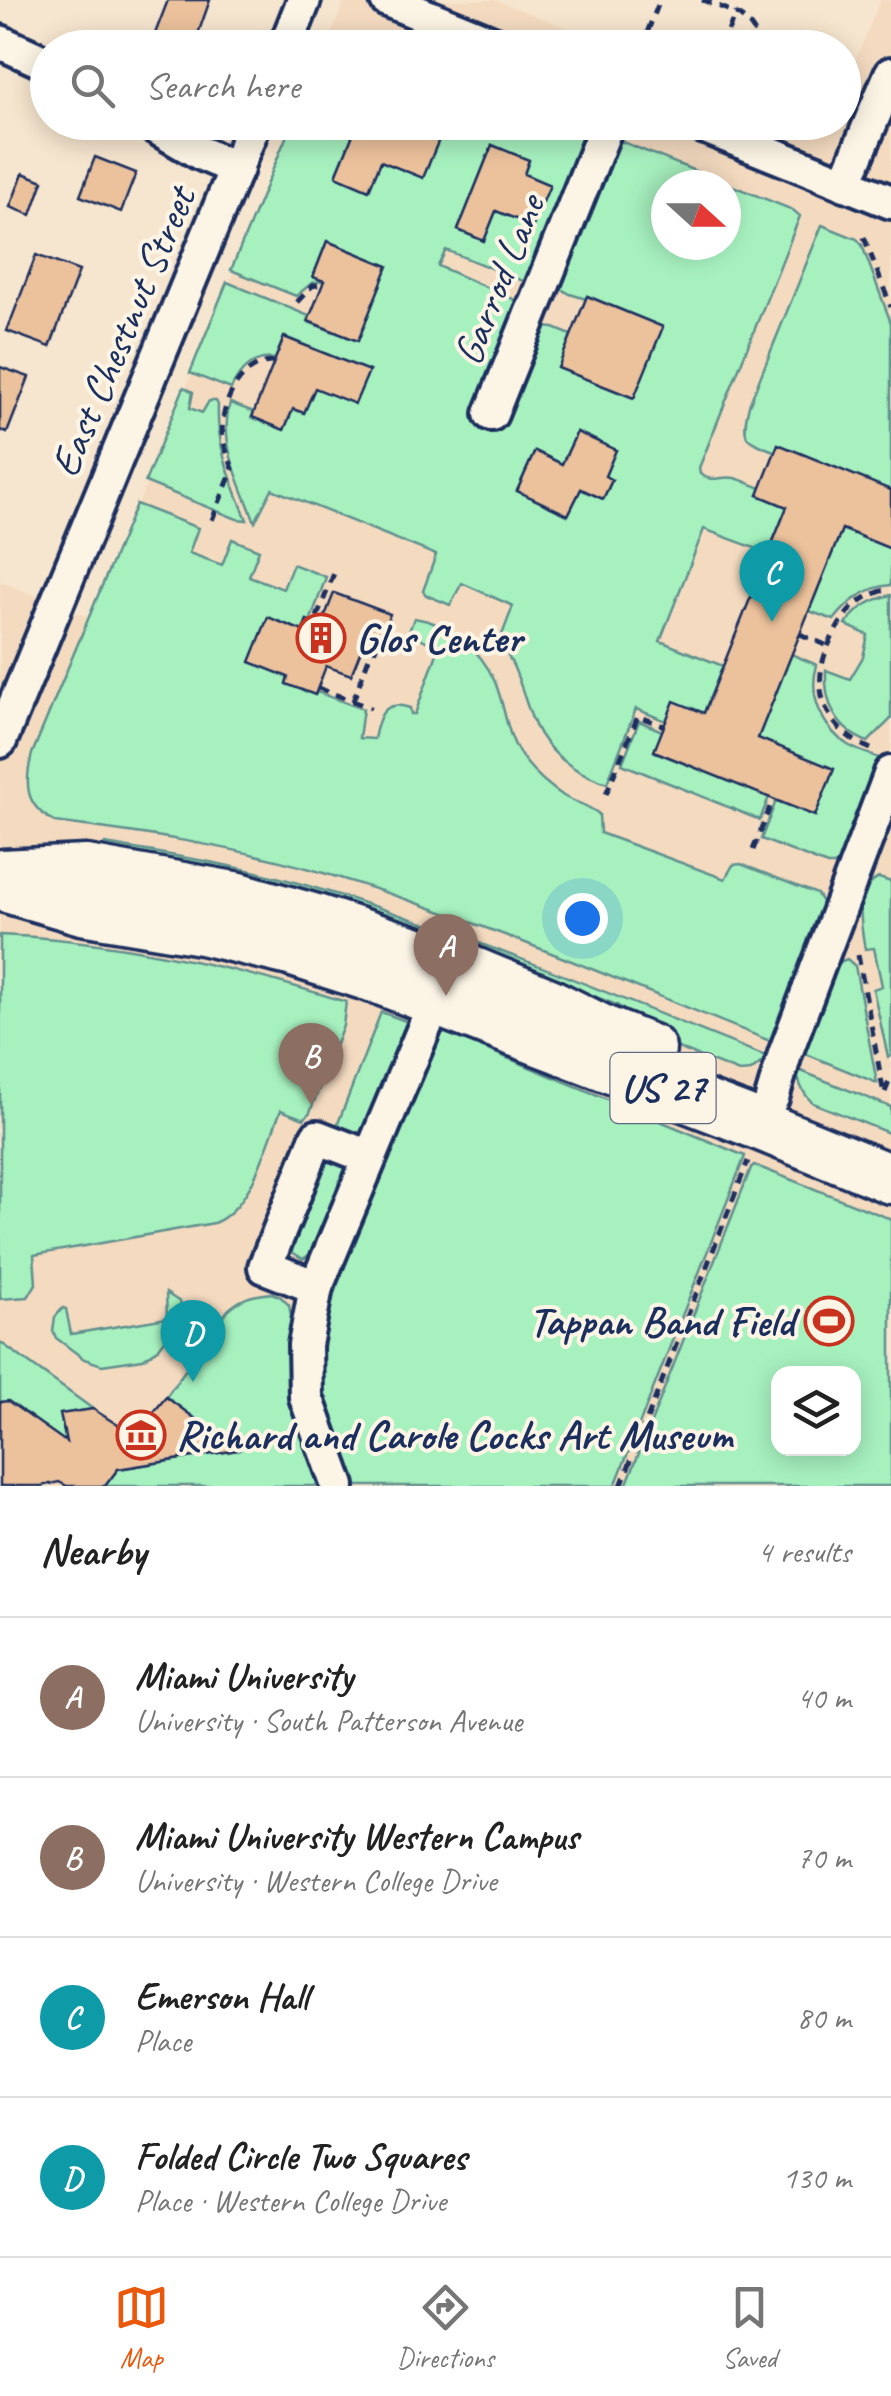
<!DOCTYPE html>
<html lang="en">
<head>
<meta charset="utf-8">
<style>
	:root { --surface:#fff; --page:#f2f2f2; --text:#222; --muted:#767676; --line:#e0e0e0; --accent:#ea580c }
	body { margin:0; font-family:Caveat,sans-serif; background:var(--page); color:var(--text) }
	.controls { position:absolute; right:30px; bottom:30px; display:grid; overflow:hidden; border-radius:20px; box-shadow:0 5px 25px #0003 }
	.controls button { width:90px; height:90px; display:grid; place-items:center; padding:0; border:0; border-bottom:2px solid var(--line); background:var(--surface); color:var(--text); font:50px sans-serif }
	.compass { position:absolute; left:651px; top:170px; width:90px; height:90px; border-radius:50%; background:var(--surface); box-shadow:0 5px 25px #0003; rotate:111deg }
	.you { position:absolute; left:582px; top:918px; width:35px; height:35px; margin:-25px; border:8px solid #fff; border-radius:50%; background:#1a73e8; box-shadow:0 0 0 15px #1a73e833 }
	.badge { display:grid; place-items:center; width:65px; height:65px; border-radius:50%; background:var(--accent); color:#fff; font-size:32px; font-weight:700 }
	.pin { position:absolute; translate:-50% -82px; filter:drop-shadow(0 2px 5px #0008) }
	.pin::after { content:''; position:absolute; top:52px; width:35px; height:30px; background:inherit; clip-path:polygon(0 0,100% 0,50% 100%) }
	.list { margin:0; padding:0; list-style:none }
	h2 { display:flex; justify-content:space-between; align-items:center; height:130px; margin:0; padding:0 40px; font-size:42px }
	h2 small { font-size:32px; font-weight:400; color:var(--muted) }
	.list li { display:grid; grid-template-columns:65px 1fr auto; gap:30px; align-items:center; box-sizing:border-box; height:160px; padding:0 40px; border-top:2px solid var(--line) }
	.list b { display:block; font-size:38px; white-space:nowrap }
	.list p { margin:0; font-size:32px; white-space:nowrap; color:var(--muted) }
	.list em { font-size:32px; font-style:normal; color:var(--muted) }
	.icon { flex:none; width:55px; height:55px; fill:none; stroke:currentColor; stroke-width:2; stroke-linecap:round; stroke-linejoin:round }
	.map { position:relative; flex:none; width:891px; height:1486px; overflow:hidden }
	.search { position:absolute; background:var(--surface); box-shadow:0 5px 25px #0003; left:30px; right:30px; top:30px; height:110px; display:flex; align-items:center; gap:25px; box-sizing:border-box; padding:0 35px; border-radius:55px; color:var(--muted); font-size:38px }
	.sheet { height:770px; background:var(--surface) }
	nav { display:flex; justify-content:space-around; align-items:center; box-sizing:border-box; height:140px; border-top:2px solid var(--line); background:var(--surface); font-size:28px; color:var(--muted) }
	nav a { display:grid; justify-items:center; gap:5px }
	nav .on { color:var(--accent) }
	.map>svg:first-child { display:block }
</style>
</head>
<body>
<div class="map">
<svg width="891" height="1486" viewBox="0 0 891 1486">
	<rect width="100%" height="100%" fill="#f7e6cf"/>
	<filter id="ink" filterUnits="userSpaceOnUse"><feTurbulence type="fractalNoise" baseFrequency=".01" numOctaves="2"/><feDisplacementMap in="SourceGraphic" scale="20" xChannelSelector="R" yChannelSelector="G"/><feConvolveMatrix kernelMatrix="1 2 1 2 8 2 1 2 1" color-interpolation-filters="sRGB"/></filter>
	<g filter="url(#ink)">
		<g fill="#f4dbc0" fill-rule="evenodd">
			<polygon points="345,0 496,0 616,47 326,48"/>
			<path d="M 880,0 L 891,0 L 891,1486 L 0,1486 L 0,581 L 91,618 L 295,123 L 805,122 L 826,131 L 829,123 L 844,122 L 844,88 ZM 666,185 L 726,185 L 726,245 L 666,245 ZM 778,1374 L 854,1374 L 854,1448 L 778,1448 Z"/>
		</g>
		<g fill="#a7f1bf" stroke="#61908e" stroke-width="2.5" fill-rule="evenodd">
			<path d="M 292,123 L 358,123 L 336,175 L 369,189 L 381,161 L 423,178 L 445,125 L 440,123 L 572,123 L 591,130 L 528,283 L 446,250 L 438,266 L 520,302 L 541,327 L 554,328 L 571,335 L 559,368 L 633,398 L 662,327 L 588,296 L 586,299 L 570,294 L 558,287 L 618,140 L 793,210 L 800,216 L 699,468 L 700,474 C 714,484 719,475 735,478 C 743,480 752,485 761,488 L 758,495 L 787,507 L 768,553 L 704,529 L 660,641 L 723,666 L 704,713 L 666,721 L 636,709 L 607,783 C 573,772 544,751 531,716 C 521,690 517,665 499,643 L 513,606 L 462,583 L 450,605 L 426,595 L 423,591 L 436,555 L 272,489 L 255,522 C 241,484 218,443 230,403 L 254,412 L 252,417 L 284,430 L 293,409 L 304,413 L 315,388 L 368,371 L 285,337 L 275,359 C 254,356 240,370 231,389 L 190,373 L 227,282 L 309,316 L 308,322 L 357,341 L 388,266 L 327,241 L 313,276 L 324,281 L 312,283 L 296,296 L 231,270 ZM 492,145 L 529,161 L 524,174 L 496,211 L 484,240 L 458,230 ZM 666,185 L 726,185 L 726,245 L 666,245 ZM 577,432 L 616,450 L 605,476 L 612,480 L 604,499 L 581,489 L 568,515 L 517,491 L 535,451 L 562,464 Z"/>
			<path d="M 822,225 L 857,239 L 862,245 L 891,323 L 891,490 C 870,483 754,449 747,437 C 743,428 747,414 749,405 Z"/>
			<path d="M 184,387 L 193,392 L 190,408 L 202,413 L 209,401 L 216,401 L 218,405 C 216,448 232,481 247,520 L 237,519 L 145,482 Z"/>
			<path d="M 136,504 L 198,528 L 189,553 L 222,565 L 232,539 L 259,550 L 249,576 L 283,589 L 293,564 L 326,577 L 310,622 L 306,621 L 286,683 L 315,695 L 317,692 L 363,709 L 359,738 L 374,739 C 378,718 383,698 410,708 L 411,714 L 415,714 L 439,648 L 409,632 L 414,618 C 449,623 481,649 495,682 C 506,708 506,739 525,761 C 536,775 550,787 565,797 C 577,803 589,806 599,814 L 600,833 L 725,879 L 733,865 L 741,864 L 817,894 L 825,907 L 775,1043 C 622,982 469,915 310,869 C 227,845 141,833 55,822 C 25,806 24,785 32,754 Z"/>
			<path d="M 842,529 L 891,549 L 891,585 C 866,587 849,601 834,620 L 809,611 Z"/>
			<path d="M 891,595 L 891,719 L 868,742 C 836,730 824,703 826,670 L 850,679 L 863,657 L 868,635 L 846,625 C 857,607 871,600 891,595 Z"/>
			<path d="M 791,654 L 817,665 C 808,696 822,728 848,745 C 858,751 869,754 879,758 L 884,769 L 841,862 L 834,865 L 827,865 L 761,839 L 776,801 L 815,815 L 758,738 Z"/>
			<polygon points="639,721 662,731 655,752 769,797 760,820 622,764"/>
			<path d="M 105,844 C 165,854 225,863 284,879 C 450,925 608,994 768,1057 L 751,1071 L 739,1072 L 680,1049 L 617,1005 L 466,946 L 100,851 Z"/>
			<path d="M 879,878 L 891,882 L 891,1056 L 888,1057 L 873,989 L 882,986 L 874,948 L 865,949 C 861,926 853,890 879,878 Z"/>
			<path d="M 0,935 C 118,940 233,966 346,1002 L 343,1026 L 310,1112 L 304,1119 L 281,1110 C 266,1146 252,1208 214,1223 L 34,1255 L 36,1284 L 28,1297 L 0,1299 Z"/>
			<polygon points="847,959 855,966 877,1083 801,1052 837,963"/>
			<polygon points="381,1012 411,1023 313,1252 303,1259 289,1250"/>
			<polygon points="442,1031 745,1156 615,1486 355,1486 331,1428 319,1385 318,1360 329,1289 435,1037"/>
			<path d="M 796,1069 L 891,1107 L 891,1134 L 813,1103 C 802,1093 799,1083 796,1069 Z"/>
			<path d="M 754,1165 L 891,1219 L 891,1486 L 626,1486 L 751,1168 ZM 778,1374 L 854,1374 L 854,1448 L 778,1448 Z"/>
			<polygon points="166,1293 180,1302 182,1308 179,1321 158,1349 143,1359 102,1365 84,1359 56,1338 53,1331 55,1317 63,1308 66,1309 71,1334 167,1318"/>
			<path d="M 272,1293 L 281,1297 L 289,1305 L 291,1316 L 290,1379 L 323,1486 L 105,1486 L 118,1469 L 237,1450 L 166,1397 L 228,1310 C 242,1297 253,1295 272,1293 Z"/>
			<polygon points="0,1342 93,1409 61,1414 66,1442 8,1401 0,1402"/>
		</g>
		<g fill="#ecc29c" stroke="#1b2f5e" stroke-width="2.5">
			<polygon points="168,0 210,0 193,48 160,48 151,44"/>
			<polygon points="358,122 440,122 445,125 423,178 381,161 369,190 336,176"/>
			<polygon points="492,145 529,160 524,174 550,185 533,226 496,211 484,241 458,230"/>
			<polygon points="95,157 136,173 121,212 80,196"/>
			<polygon points="23,173 43,181 31,215 10,207"/>
			<polygon points="327,241 388,266 358,341 308,321 324,281 313,277"/>
			<polygon points="36,255 79,271 50,347 7,331"/>
			<polygon points="587,296 663,327 634,398 558,368"/>
			<polygon points="284,337 369,371 355,404 315,388 304,413 293,409 284,430 252,417"/>
			<polygon points="0,367 29,377 7,433 0,430"/>
			<polygon points="577,432 616,450 605,476 612,480 603,499 581,489 568,515 517,491 535,451 562,464"/>
			<polygon points="778,444 891,490 891,549 842,529 758,738 834,769 815,816 654,751 674,701 704,713 723,666 787,507 758,495"/>
			<polygon points="334,593 390,614 376,650 363,645 351,675 326,666 315,695 286,684 288,677 250,662 268,617 303,631 307,620 321,626"/>
			<polygon points="166,1397 238,1450 118,1469 105,1486 67,1486 59,1482 41,1486 0,1486 0,1402 8,1401 66,1442 60,1414 93,1409 121,1427 145,1423"/>
		</g>
		<g fill="none" stroke-linecap="round" stroke-linejoin="round">
			<g stroke="#1b2f5e" stroke-width="40">
				<g id="minor">
					<polyline points="387,0 505,48"/>
					<polyline points="0,42 48,64"/>
					<polyline points="285,48 304,0"/>
					<polyline points="147,122 200,153 237,169"/>
					<polyline points="693,122 891,202"/>
					<polyline points="845,184 891,74"/>
					<polyline points="491,414 608,122"/>
					<polyline points="0,741 255,122"/>
					<polyline points="772,1098 785,1054 891,773"/>
					<polyline points="316,1287 265,1267 317,1137 369,1157"/>
					<polyline points="338,1486 306,1397 305,1345 316,1287 443,983"/>
				</g>
			</g>
			<g stroke="#1b2f5e" stroke-width="55">
				<g id="highway">
					<polyline points="3,874 86,870 239,897 316,919 452,963 549,1003 603,1030 651,1049"/>
					<polyline points="0,886 82,910 202,930 290,951 383,981 761,1126 891,1179"/>
				</g>
			</g>
			<g stroke="#1b2f5e" stroke-width="5" stroke-dasharray="10 8" stroke-linecap="butt">
				<path d="M 702,0 C 733,12 749,14 762,48"/>
				<polyline points="641,48 660,0"/>
				<polyline points="722,48 735,13"/>
				<polyline points="864,237 891,307"/>
				<polyline points="297,302 312,286 322,284"/>
				<path d="M 212,520 L 233,469 C 230,460 225,449 223,439 C 218,408 239,361 274,362"/>
				<polyline points="317,617 336,568"/>
				<polyline points="800,634 828,646"/>
				<polyline points="318,688 371,708"/>
				<polyline points="353,701 372,649"/>
				<path d="M 871,749 C 822,729 808,684 832,638 C 838,626 845,614 855,605 C 866,596 878,592 891,588"/>
				<polyline points="606,794 638,716 664,726"/>
				<polyline points="753,850 773,799"/>
				<polyline points="858,955 884,1094"/>
				<polyline points="885,1092 891,1077"/>
				<polyline points="621,1486 748,1161"/>
			</g>
			<use href="#minor" stroke="#fcf5e5" stroke-width="32"/>
			<use href="#highway" stroke="#fcf5e5" stroke-width="48"/>
		</g>
	</g>
	<defs>
		<g id="building-ring" transform="scale(2.5)"><circle r="9.5" fill="#fcf5e5" stroke="#c8321e" stroke-width="1.5"/><path d="M-4-6H4V6H1V3H-1V6H-4ZM-2.5-4.3h1.7v1.8h-1.7ZM.8-4.3h1.7v1.8H.8ZM-2.5-1h1.7V.8h-1.7ZM.8-1h1.7V.8H.8Z" fill="#c8321e"/></g>
		<g id="stadium-ring" transform="scale(2.5)"><circle r="9.5" fill="#fcf5e5" stroke="#c8321e" stroke-width="1.5"/><path d="M0-5a6.5 5 0 1 0 0 10a6.5 5 0 1 0 0-10ZM-3.5-1.8h7v3.6h-7Z" fill="#c8321e"/></g>
		<g id="museum-ring" transform="scale(2.5)"><circle r="9.5" fill="#fcf5e5" stroke="#c8321e" stroke-width="1.5"/><path d="M0-6L6-3V-2H-6V-3ZM-5-1h2V3h-2ZM-1-1h2V3h-2ZM3-1h2V3H3ZM-6 4H6V6H-6Z" fill="#c8321e"/></g>
	</defs>
	<g fill-rule="evenodd">
		<use href="#building-ring" x="321" y="638"/>
		<use href="#stadium-ring" x="829" y="1321"/>
		<use href="#museum-ring" x="141" y="1435"/>
	</g>
	<g text-anchor="middle" dominant-baseline="central" stroke-width="8" stroke-linejoin="round" paint-order="stroke">
		<rect fill="#fcf5e5" stroke="#5e6a86" stroke-width="2.5" x="610.5" y="1053" width="105" height="70" rx="8"/>
		<g font-size="40" font-weight="bold" fill="#1b2f5e">
			<text x="663" y="1088">US 27</text>
		</g>
		<g font-size="42" fill="#1b2f5e" stroke="#fcf5e5">
			<text transform="translate(499 280) rotate(-68)">Garrod Lane</text>
			<text transform="translate(123 332) rotate(-67)">East Chestnut Street</text>
		</g>
		<g font-size="42" font-weight="bold" fill="#1b2f5e" stroke="#fcf5e5" text-anchor="start">
			<text x="356" y="638">Glos Center</text>
			<text x="794" y="1321" text-anchor="end">Tappan Band Field</text>
			<text x="176" y="1435">Richard and Carole Cocks Art Museum</text>
		</g>
	</g>
</svg>
<div class="controls">
<button><svg class="icon" aria-label="layers" viewBox="0 0 24 24"><path d="M12 4l9 5-9 5-9-5zM3 14l9 5 9-5"/></svg></button>
</div>
<svg class="compass" viewBox="-18 -18 36 36"><path d="M0-13l5 13h-10z" fill="#e53935"/><path d="M0 13l5-13h-10z" fill="#767676"/></svg>
<div class="you"></div>
<div class="pin badge" style="left:446px;top:996px;background:#8d6e63">A</div>
<div class="pin badge" style="left:311px;top:1105px;background:#8d6e63">B</div>
<div class="pin badge" style="left:772px;top:622px;background:#0f9aa8">C</div>
<div class="pin badge" style="left:193px;top:1382px;background:#0f9aa8">D</div>
<div class="search"><svg class="icon" aria-label="search" viewBox="0 0 24 24"><circle cx="10" cy="10" r="6"/><path d="M15 15l6 6"/></svg>Search here</div>
</div>
<section class="sheet">
<h2>Nearby<small>4 results</small></h2>
<ul class="list">
<li><span class="badge" style="background:#8d6e63">A</span><div><b>Miami University</b><p>University · South Patterson Avenue</p></div><em>40 m</em></li>
<li><span class="badge" style="background:#8d6e63">B</span><div><b>Miami University Western Campus</b><p>University · Western College Drive</p></div><em>70 m</em></li>
<li><span class="badge" style="background:#0f9aa8">C</span><div><b>Emerson Hall</b><p>Place</p></div><em>80 m</em></li>
<li><span class="badge" style="background:#0f9aa8">D</span><div><b>Folded Circle Two Squares</b><p>Place · Western College Drive</p></div><em>130 m</em></li>
</ul>
</section>
<nav>
<a class="on"><svg class="icon" aria-label="map" viewBox="0 0 24 24"><path d="M3 6l6-2 6 2 6-2v14l-6 2-6-2-6 2zM9 4v14M15 6v14"/></svg>Map</a>
<a><svg class="icon" aria-label="directions" viewBox="0 0 24 24"><path d="M12 3l9 9-9 9-9-9zM9 14v-3h6M13 9l2 2-2 2"/></svg>Directions</a>
<a><svg class="icon" aria-label="saved" viewBox="0 0 24 24"><path d="M7 4h10v16l-5-4-5 4z"/></svg>Saved</a>
</nav>
</body>
</html>
